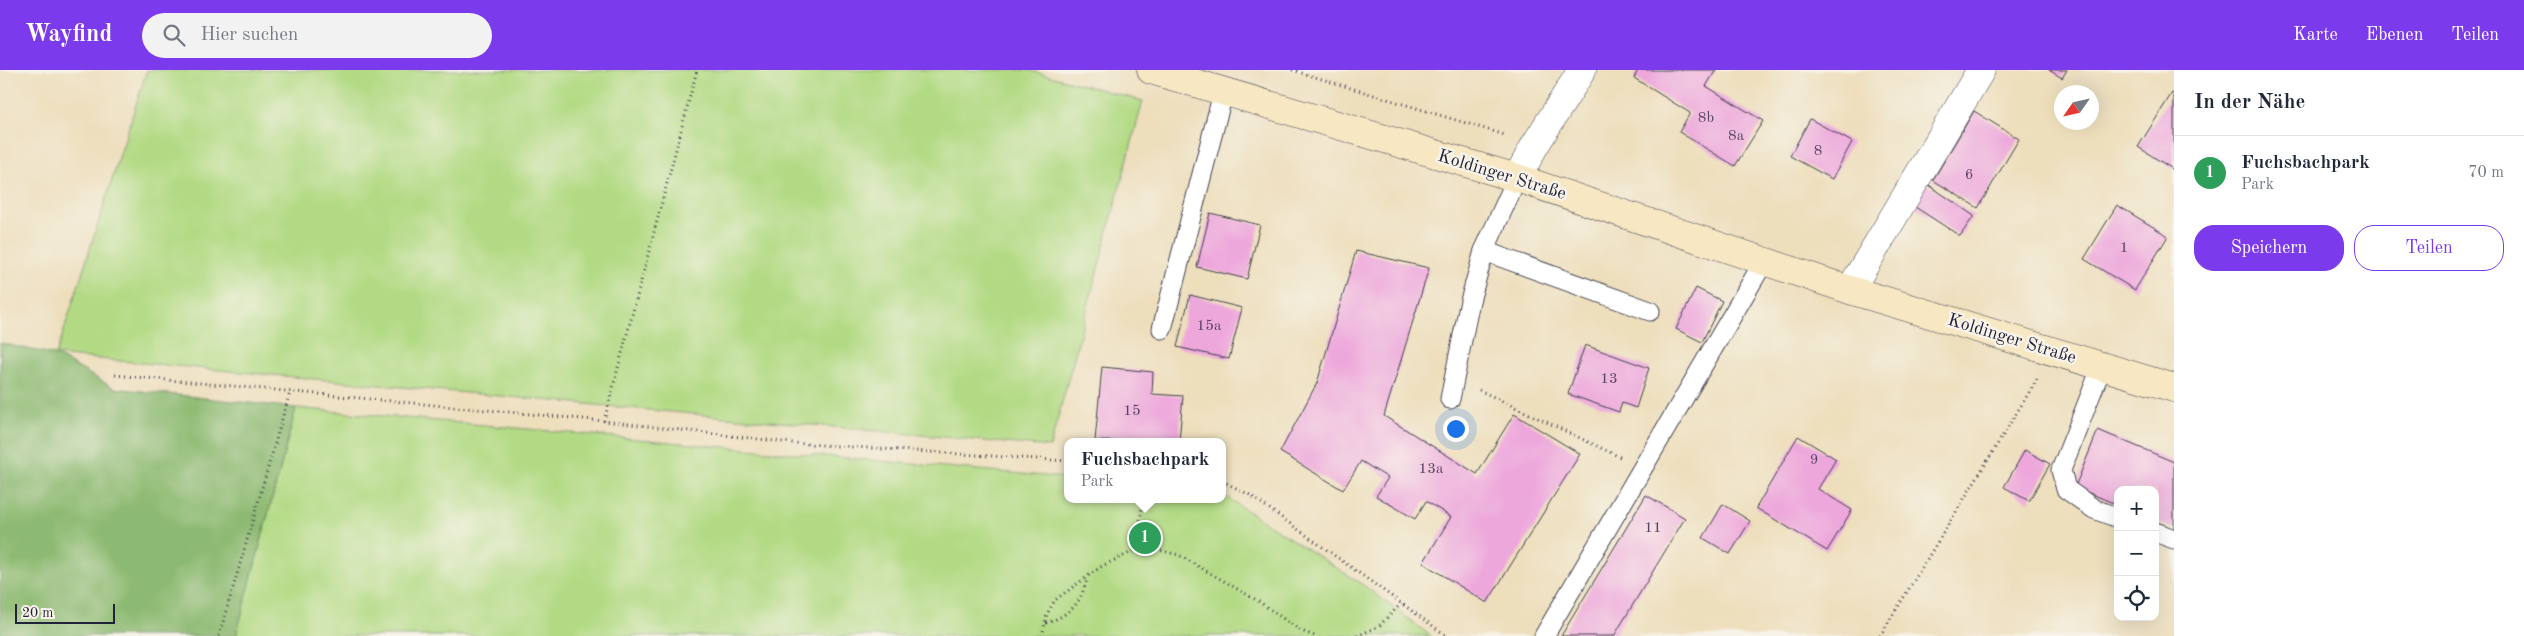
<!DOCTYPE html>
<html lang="de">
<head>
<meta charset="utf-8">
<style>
	:root { --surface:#fff; --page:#f2f2f3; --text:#1f2937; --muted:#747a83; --line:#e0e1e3; --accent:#7c3aed }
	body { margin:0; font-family:"Old Standard TT",serif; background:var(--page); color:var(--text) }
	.controls { position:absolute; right:15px; bottom:15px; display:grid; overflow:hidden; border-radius:10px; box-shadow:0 5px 20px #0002 }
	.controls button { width:45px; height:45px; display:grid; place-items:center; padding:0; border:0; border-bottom:1px solid var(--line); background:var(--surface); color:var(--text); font:25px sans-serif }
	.compass { position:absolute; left:2054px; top:15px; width:45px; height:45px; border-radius:50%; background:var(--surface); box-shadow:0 5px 20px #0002; rotate:236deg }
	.scale { position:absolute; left:15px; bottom:12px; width:100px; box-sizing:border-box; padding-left:5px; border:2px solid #22223b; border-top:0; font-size:14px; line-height:18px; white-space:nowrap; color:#22223b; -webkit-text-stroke:4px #f7f3e8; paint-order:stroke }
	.you { position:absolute; left:1455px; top:358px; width:18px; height:18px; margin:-12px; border:4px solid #fff; border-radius:50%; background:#1a73e8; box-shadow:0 0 0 8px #1a73e833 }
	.badge { display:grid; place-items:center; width:32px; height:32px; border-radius:50%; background:var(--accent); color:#fff; font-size:16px; font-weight:700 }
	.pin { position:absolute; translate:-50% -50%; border:2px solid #fff; box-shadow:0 1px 5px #0006 }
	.popup { position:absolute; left:1064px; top:368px; width:162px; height:65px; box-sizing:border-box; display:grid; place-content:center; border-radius:10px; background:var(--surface); filter:drop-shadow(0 1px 4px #0005); font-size:16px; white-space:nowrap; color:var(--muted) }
	.popup b { font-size:19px; color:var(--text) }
	.popup::after { content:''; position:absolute; left:50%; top:100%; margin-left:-10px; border:10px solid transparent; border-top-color:var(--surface) }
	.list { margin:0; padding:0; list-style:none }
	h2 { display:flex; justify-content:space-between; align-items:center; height:65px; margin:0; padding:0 20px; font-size:21px }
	h2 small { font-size:16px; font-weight:400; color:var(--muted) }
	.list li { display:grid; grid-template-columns:32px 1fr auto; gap:15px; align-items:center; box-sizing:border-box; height:75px; padding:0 20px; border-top:1px solid var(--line) }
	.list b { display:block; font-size:19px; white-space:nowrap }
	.list p { margin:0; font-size:16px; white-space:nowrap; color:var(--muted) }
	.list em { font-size:16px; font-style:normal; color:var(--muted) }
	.actions { display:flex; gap:10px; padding:15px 20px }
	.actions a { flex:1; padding:11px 0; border:1px solid var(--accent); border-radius:20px; text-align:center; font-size:18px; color:var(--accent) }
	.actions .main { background:var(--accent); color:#fff }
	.icon { flex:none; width:28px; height:28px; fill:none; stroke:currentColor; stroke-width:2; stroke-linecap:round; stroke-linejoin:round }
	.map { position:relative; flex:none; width:2174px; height:566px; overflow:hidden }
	header { display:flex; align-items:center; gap:30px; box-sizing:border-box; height:70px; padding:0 25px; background:var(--accent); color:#fff }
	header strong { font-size:24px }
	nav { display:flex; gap:28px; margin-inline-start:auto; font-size:18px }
	.search { width:350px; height:45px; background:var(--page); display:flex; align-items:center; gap:12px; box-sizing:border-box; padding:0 18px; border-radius:28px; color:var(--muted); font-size:19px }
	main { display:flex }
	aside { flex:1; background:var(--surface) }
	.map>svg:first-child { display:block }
</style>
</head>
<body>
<header>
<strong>Wayfind</strong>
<div class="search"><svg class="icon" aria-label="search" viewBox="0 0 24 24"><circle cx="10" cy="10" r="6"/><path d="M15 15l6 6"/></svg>Hier suchen</div>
<nav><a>Karte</a><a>Ebenen</a><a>Teilen</a></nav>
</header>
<main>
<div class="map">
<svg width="2174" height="566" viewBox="0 0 2174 566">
	<rect width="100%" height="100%" fill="#f7f3e8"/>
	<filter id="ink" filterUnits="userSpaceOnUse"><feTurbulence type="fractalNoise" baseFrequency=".02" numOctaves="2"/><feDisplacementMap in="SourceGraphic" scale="10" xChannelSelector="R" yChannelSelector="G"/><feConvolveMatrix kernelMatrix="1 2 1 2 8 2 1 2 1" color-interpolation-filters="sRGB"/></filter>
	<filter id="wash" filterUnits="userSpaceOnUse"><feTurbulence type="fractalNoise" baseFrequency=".0096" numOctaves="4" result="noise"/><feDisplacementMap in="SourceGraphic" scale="20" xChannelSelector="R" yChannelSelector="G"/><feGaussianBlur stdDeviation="1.12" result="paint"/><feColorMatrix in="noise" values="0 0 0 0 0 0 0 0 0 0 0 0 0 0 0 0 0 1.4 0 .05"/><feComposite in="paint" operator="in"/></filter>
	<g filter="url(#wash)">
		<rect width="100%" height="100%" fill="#eddebc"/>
		<g fill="#b2da84" stroke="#6a7e60">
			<polygon points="147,0 1028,0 1143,31 1050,377 56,285"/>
			<polygon points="296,338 1067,408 1068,429 1222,429 1223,425 1366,517 1431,566 236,566"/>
		</g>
		<polygon fill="#8dba72" stroke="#586e56" points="0,273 56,285 114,318 296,338 236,566 0,566"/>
		<g id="blocks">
			<g fill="#eda7db">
				<polygon points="1638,0 1716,0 1706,16 1763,51 1735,96 1679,62 1690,43 1634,8"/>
				<polygon points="2049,0 2067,0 2062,8"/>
				<polygon points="2172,23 2174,24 2174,100 2138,77"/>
				<polygon points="1974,41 2019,69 1978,138 1933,110"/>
				<polygon points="1810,49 1852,72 1832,109 1790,86"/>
				<polygon points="1926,113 1974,146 1960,166 1912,135"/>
				<polygon points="2117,135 2168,166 2135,220 2084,189"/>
				<polygon points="1210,143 1260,155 1247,209 1197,197"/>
				<polygon points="1356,181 1429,198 1384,346 1477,404 1514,344 1580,384 1487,533 1423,493 1451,447 1426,431 1415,449 1376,426 1388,408 1361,391 1343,420 1280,382 1317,313"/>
				<polygon points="1696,218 1722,231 1702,272 1676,259"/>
				<polygon points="1190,225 1242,238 1229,289 1177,277"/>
				<polygon points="1585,275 1649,298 1636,338 1622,333 1619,342 1568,324"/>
				<polygon points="1102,297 1153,302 1152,324 1183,326 1179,372 1095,371"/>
				<polygon points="2098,360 2174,392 2174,459 2155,451 2155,420 2118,420 2118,435 2075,417"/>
				<polygon points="1798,366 1836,389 1818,419 1852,440 1827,481 1756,438"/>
				<polygon points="2025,380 2050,394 2029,431 2004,417"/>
				<polygon points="1646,425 1685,448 1614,566 1561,566"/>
				<polygon points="1723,434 1750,451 1730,484 1703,468"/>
			</g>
		</g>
	</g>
	<g filter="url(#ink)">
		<use href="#blocks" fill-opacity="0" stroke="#403e4e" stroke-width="1"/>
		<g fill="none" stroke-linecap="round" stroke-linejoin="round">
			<g stroke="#403e4e" stroke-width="21">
				<g id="lane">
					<polyline points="1484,181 1650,241"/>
					<polyline points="1162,259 1223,23"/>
					<polyline points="2102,296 2061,400 2066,419 2094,439 2118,448"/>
					<polyline points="1450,329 1470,231 1484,181 1517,108"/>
					<polyline points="2155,462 2174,469"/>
					<polyline points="1544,566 1763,193"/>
				</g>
			</g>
			<g stroke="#403e4e" stroke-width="29">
				<g id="street">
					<polyline points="1517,108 1535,75 1582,0"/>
					<polyline points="1850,220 1981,0"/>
				</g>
			</g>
			<g stroke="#403e4e" stroke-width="29">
				<polyline id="secondary" points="1151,0 1517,108 1850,220 2174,318"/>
			</g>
			<g stroke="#403e4e" stroke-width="3" stroke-dasharray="1 4" stroke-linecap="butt">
				<polyline points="1292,0 1505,65"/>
				<polyline points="115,305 604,351 792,373 1068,391"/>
				<polyline points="1479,320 1620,387"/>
				<polyline points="604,351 697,0"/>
				<polyline points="1222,411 1250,425 1447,566"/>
				<polyline points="1136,480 1143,429"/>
				<path d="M 1046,553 C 1071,544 1080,535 1087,509"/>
				<polyline points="219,566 290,322"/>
				<polyline points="1042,566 1047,544 1055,530 1102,496 1136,480 1151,478 1179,485 1258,531 1301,561 1315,566"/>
				<polyline points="1357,566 1379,556 1401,534"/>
				<polyline points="1880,566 2038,308"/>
			</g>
			<use href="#lane" stroke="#fff" stroke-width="19"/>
			<use href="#street" stroke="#fff" stroke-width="28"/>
			<use href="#secondary" stroke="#f7e8c3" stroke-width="28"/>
		</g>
	</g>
	<g text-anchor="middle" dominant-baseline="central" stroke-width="5" stroke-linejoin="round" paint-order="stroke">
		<g font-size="15" fill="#554363">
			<text x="1706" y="48">8b</text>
			<text x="1736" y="66">8a</text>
			<text x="1818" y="81">8</text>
			<text x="1969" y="105">6</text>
			<text x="2124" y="178">1</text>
			<text x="1209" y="256">15a</text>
			<text x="1609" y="309">13</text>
			<text x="1132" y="341">15</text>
			<text x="1814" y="390">9</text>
			<text x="1431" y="399">13a</text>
			<text x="1653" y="458">11</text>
		</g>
		<g font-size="18" fill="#22223b" stroke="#f7f3e8">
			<text transform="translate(1502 105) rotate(17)">Koldinger Straße</text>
			<text transform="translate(2012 269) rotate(17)">Koldinger Straße</text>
		</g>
	</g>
</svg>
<div class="controls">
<button>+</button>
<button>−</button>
<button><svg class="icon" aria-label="locate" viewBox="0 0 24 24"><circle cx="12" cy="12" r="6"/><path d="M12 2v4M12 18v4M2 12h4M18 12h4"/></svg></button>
</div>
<svg class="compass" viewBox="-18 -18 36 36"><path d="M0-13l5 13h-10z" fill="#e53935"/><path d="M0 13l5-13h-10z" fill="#747a83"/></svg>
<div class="scale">20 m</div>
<div class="you"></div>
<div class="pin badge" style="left:1145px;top:468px;background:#2e9e5b">1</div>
<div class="popup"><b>Fuchsbachpark</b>Park</div>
</div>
<aside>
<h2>In der Nähe<small></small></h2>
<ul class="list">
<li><span class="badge" style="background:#2e9e5b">1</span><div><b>Fuchsbachpark</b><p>Park</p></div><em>70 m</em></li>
</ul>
<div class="actions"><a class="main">Speichern</a><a>Teilen</a></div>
</aside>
</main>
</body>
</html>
